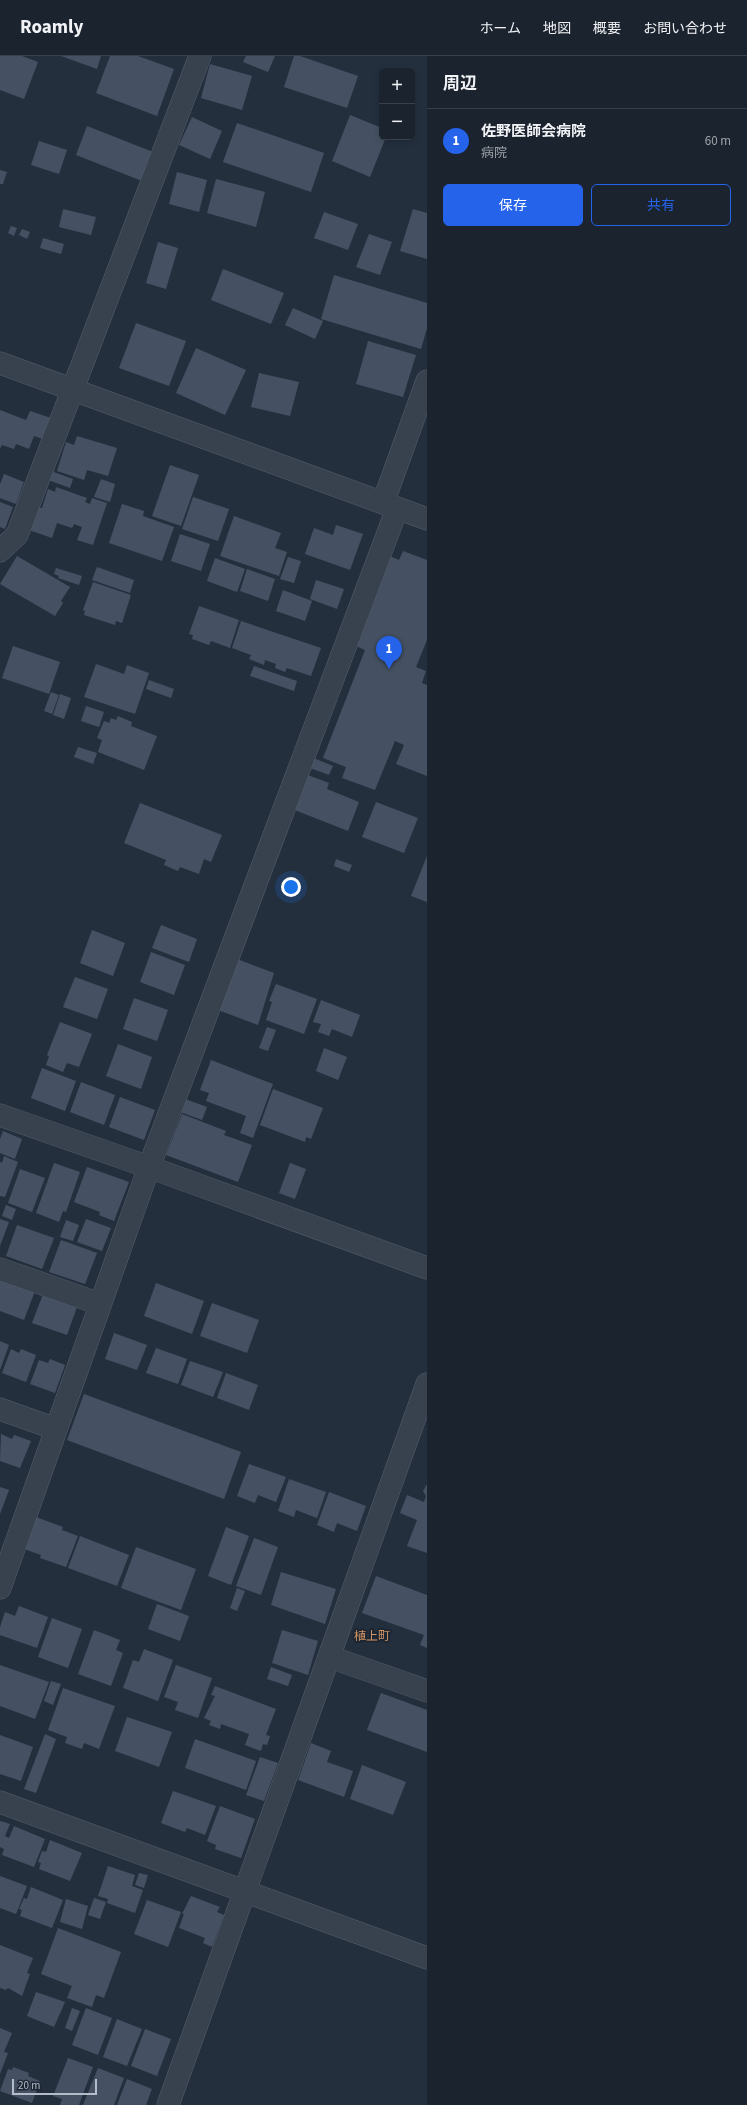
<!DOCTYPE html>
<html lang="ja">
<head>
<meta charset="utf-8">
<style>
	:root { --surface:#1b232e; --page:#282f3a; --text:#f1f3f6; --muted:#a0a4aa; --line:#39404a; --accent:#2563eb }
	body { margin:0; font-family:"Source Sans 3","Noto Sans JP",sans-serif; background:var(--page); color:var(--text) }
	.controls { position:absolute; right:12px; top:12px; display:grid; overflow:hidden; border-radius:6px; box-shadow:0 2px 6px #0003 }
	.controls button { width:36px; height:36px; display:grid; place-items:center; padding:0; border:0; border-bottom:1px solid var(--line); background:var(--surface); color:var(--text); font:20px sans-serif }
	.scale { position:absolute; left:12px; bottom:10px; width:85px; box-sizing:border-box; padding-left:4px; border:2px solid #b4bcc9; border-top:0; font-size:11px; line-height:14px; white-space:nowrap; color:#b4bcc9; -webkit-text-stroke:3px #1d2633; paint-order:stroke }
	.you { position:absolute; left:291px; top:831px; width:14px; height:14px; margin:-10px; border:3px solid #fff; border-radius:50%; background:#1a73e8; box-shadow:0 0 0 6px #1a73e833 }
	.badge { display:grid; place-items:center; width:26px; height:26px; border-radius:50%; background:var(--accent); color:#fff; font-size:13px; font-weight:700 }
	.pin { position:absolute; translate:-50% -33px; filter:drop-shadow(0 1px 2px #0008) }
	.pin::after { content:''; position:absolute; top:21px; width:14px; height:12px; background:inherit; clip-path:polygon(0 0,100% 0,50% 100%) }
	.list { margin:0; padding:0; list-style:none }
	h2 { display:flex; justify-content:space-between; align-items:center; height:52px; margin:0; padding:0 16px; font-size:17px }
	h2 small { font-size:13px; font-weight:400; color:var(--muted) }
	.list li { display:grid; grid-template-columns:26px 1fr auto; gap:12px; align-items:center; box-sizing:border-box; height:64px; padding:0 16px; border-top:1px solid var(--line) }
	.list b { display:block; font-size:15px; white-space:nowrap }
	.list p { margin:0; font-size:13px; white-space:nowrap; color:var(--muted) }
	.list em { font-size:13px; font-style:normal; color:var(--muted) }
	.actions { display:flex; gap:8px; padding:12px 16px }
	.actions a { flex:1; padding:9px 0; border:1px solid var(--accent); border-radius:6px; text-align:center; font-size:14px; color:var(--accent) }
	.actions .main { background:var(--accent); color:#fff }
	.map { position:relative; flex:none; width:427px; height:2049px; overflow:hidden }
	header { display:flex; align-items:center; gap:24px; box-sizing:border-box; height:56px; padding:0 20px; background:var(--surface); border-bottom:1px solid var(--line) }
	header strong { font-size:19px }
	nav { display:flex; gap:22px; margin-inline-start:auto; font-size:14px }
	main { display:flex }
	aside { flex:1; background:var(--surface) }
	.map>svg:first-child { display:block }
</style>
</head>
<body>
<header>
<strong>Roamly</strong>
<nav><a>ホーム</a><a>地図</a><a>概要</a><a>お問い合わせ</a></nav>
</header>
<main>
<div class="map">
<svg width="427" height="2049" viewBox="0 0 427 2049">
	<rect width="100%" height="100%" fill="#242f3e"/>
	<g fill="#455162">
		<polygon points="0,0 22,0 38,6 24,43 0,34"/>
		<polygon points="61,0 101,0 97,13"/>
		<polygon points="110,0 138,0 174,13 157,60 96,37"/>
		<polygon points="246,0 275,0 268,16 243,6"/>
		<polygon points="294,0 300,0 358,20 347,52 284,31"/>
		<polygon points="210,8 252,20 242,54 201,42"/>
		<polygon points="350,59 382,72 382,81 386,81 370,121 332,105"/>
		<polygon points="192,61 222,75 210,103 179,89"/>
		<polygon points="237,67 324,97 311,136 223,106"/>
		<polygon points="87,70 153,96 142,125 76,99"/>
		<polygon points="39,85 67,94 59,118 31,109"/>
		<polygon points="0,114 7,116 3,128 0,128"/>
		<polygon points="177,116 207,124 199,156 169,148"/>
		<polygon points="216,123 265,136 256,171 207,157"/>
		<polygon points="63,153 96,161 91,179 59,171"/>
		<polygon points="413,153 427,157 427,203 400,195"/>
		<polygon points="324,156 358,168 348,194 314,182"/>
		<polygon points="11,170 17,172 14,180 8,177"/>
		<polygon points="22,173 30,176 27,183 19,179"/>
		<polygon points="369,178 392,186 380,219 356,211"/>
		<polygon points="43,182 64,188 61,198 40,192"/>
		<polygon points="158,186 178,192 166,233 146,227"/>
		<polygon points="223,213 284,237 271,268 211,244"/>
		<polygon points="334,219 427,247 427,272 421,293 321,263"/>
		<polygon points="293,252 323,265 315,283 285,269"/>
		<polygon points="136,267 186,285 169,330 119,312"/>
		<polygon points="368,285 416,299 403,341 356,328"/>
		<polygon points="196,292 246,314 225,359 176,337"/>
		<polygon points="259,317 299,326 290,360 251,351"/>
		<polygon points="0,354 26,364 30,355 54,363 46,384 34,380 29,393 16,388 14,393 2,389 0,393"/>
		<polygon points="77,380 117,392 108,420 87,414 84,424 57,415 66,386 74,389"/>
		<polygon points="170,409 199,419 181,470 152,460"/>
		<polygon points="51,415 73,423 70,432 48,424"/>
		<polygon points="4,418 24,426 16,448 0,442 0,428"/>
		<polygon points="101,423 115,428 110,446 94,441"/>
		<polygon points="56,431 87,442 85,446 90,448 92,442 107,447 93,489 77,484 82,471 74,468 72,472 57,467 52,482 29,474 37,451 42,452 48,433 55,436"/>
		<polygon points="193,441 229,453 218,485 182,473"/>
		<polygon points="0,446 13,451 5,473 0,471"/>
		<polygon points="122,448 144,455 143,460 174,471 162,505 109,487"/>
		<polygon points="234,460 281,477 275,492 287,496 279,520 220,500"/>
		<polygon points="336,469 363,478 350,514 305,498 314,472 333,479"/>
		<polygon points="180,478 210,488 201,515 171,505"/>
		<polygon points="403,495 427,504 427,584 416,611 426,615 422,627 427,629 427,720 396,708 404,689 395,685 375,734 342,722 346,711 323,702 365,594 356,590 390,500 399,504"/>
		<polygon points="17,500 70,531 61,545 63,547 55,560 0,528"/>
		<polygon points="288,501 301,505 294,527 280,523"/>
		<polygon points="215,502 245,513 237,536 207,525"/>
		<polygon points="97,511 134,524 130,537 92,524"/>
		<polygon points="56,512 82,520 79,529 58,522 59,520 54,518"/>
		<polygon points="247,513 275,523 268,545 240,535"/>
		<polygon points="316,524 344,533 337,553 310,543"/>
		<polygon points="93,526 131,539 122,567 116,565 115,569 84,559 85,555 83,554"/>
		<polygon points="283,534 312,545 305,565 276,555"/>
		<polygon points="199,550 239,564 230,592 211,585 209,589 192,583 193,579 189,578"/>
		<polygon points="241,565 321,592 311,620 287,612 285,616 275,612 276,608 265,604 264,609 249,603 251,599 232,592"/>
		<polygon points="13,590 60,606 49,638 2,622"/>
		<polygon points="96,608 124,618 127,609 149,617 135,658 84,641"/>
		<polygon points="254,610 297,625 294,635 250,620"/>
		<polygon points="149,624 174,633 171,642 146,633"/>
		<polygon points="51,636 59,639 52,658 44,655"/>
		<polygon points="60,638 71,642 64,663 53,659"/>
		<polygon points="86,650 104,656 99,671 81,665"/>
		<polygon points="118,660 132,666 131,670 157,680 144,714 98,696 102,684 97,682 104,665 109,667 111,662 116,664"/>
		<polygon points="78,691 97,697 93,708 74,701"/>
		<polygon points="311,701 333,710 329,719 307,711"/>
		<polygon points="305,718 329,727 327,733 359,746 348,775 292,753"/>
		<polygon points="376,746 418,762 404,797 362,781"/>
		<polygon points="140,747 222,779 211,806 204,803 199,818 180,811 178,815 164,809 166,804 124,787"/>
		<polygon points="427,800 427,846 411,840"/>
		<polygon points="336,803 352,809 349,816 334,810"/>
		<polygon points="161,869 197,883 189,906 152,892"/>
		<polygon points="92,874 125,887 113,920 80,907"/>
		<polygon points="151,896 185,909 174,939 140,926"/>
		<polygon points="237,903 274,917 258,969 218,954"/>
		<polygon points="75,921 108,933 97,963 63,951"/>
		<polygon points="276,928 317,943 304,978 266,964 272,946 269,945"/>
		<polygon points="134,942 168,954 157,985 123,973"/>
		<polygon points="321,944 360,959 352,981 332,973 329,980 318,976 321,968 313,966"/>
		<polygon points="60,966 92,978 79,1011 67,1007 63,1016 46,1009 49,1000 47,999"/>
		<polygon points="267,971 276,974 268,995 259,992"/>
		<polygon points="118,988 152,1001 141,1033 106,1020"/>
		<polygon points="324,992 347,1001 338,1024 316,1015"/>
		<polygon points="211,1004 273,1028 253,1082 240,1077 246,1060 206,1045 209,1037 200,1034"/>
		<polygon points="42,1012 76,1025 65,1055 31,1042"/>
		<polygon points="81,1026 115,1039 104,1069 70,1056"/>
		<polygon points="273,1033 323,1052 311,1083 306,1081 305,1086 260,1069"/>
		<polygon points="120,1041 155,1054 144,1084 109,1071"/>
		<polygon points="185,1043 207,1051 202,1064 180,1056"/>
		<polygon points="182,1058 226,1075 224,1079 252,1089 238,1126 166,1099"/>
		<polygon points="3,1075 22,1083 15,1103 0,1097 0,1083"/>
		<polygon points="4,1100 18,1106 5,1141 0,1140 0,1106 2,1107"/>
		<polygon points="54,1107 80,1116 66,1156 63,1155 59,1166 36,1157"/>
		<polygon points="290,1107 306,1113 295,1143 279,1137"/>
		<polygon points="87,1111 129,1126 114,1165 99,1159 100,1156 74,1146"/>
		<polygon points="20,1113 45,1122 32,1156 8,1147"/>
		<polygon points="6,1149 16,1153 12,1164 2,1160"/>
		<polygon points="0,1163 9,1166 0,1190"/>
		<polygon points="86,1163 111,1172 102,1195 77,1186"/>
		<polygon points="66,1164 79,1169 73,1185 60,1181"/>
		<polygon points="17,1169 54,1182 42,1213 6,1200"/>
		<polygon points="61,1184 97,1197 85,1228 49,1216"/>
		<polygon points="0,1222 35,1235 24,1264 0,1255"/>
		<polygon points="156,1227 204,1245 192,1278 144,1260"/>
		<polygon points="43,1238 77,1251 67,1279 32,1267"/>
		<polygon points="212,1247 259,1264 247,1297 200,1280"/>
		<polygon points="114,1277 147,1289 137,1314 105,1303"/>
		<polygon points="0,1285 9,1289 0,1314"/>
		<polygon points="156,1292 187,1303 178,1328 146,1317"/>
		<polygon points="11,1293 19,1297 21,1293 36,1299 26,1326 2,1317"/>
		<polygon points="50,1303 65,1309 55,1337 30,1328 39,1304 48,1307"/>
		<polygon points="190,1305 223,1316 213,1341 181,1329"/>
		<polygon points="226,1317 258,1329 249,1354 217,1342"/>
		<polygon points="84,1338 241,1396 224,1443 67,1384"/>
		<polygon points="1,1378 12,1383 14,1379 31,1385 20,1412 0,1405"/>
		<polygon points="249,1408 286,1421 276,1446 258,1439 255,1447 237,1440"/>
		<polygon points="289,1423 326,1436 317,1462 296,1454 294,1461 278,1455"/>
		<polygon points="427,1428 427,1497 407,1490 417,1464 400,1457 407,1439 424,1446 426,1440 423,1435"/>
		<polygon points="0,1431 9,1434 0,1458"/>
		<polygon points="329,1436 366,1450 357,1475 337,1467 334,1476 317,1469"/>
		<polygon points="36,1461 63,1471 62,1474 78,1480 66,1511 40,1502 41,1499 24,1493"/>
		<polygon points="226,1471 249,1480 231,1529 208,1520"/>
		<polygon points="80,1480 129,1499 117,1530 68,1512"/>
		<polygon points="254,1482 278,1491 261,1539 236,1530"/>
		<polygon points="136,1491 196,1513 181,1554 121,1532"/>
		<polygon points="281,1516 336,1533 325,1568 271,1549"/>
		<polygon points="376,1520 427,1539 427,1592 420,1589 424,1579 362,1557"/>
		<polygon points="237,1532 245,1535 237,1555 230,1552"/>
		<polygon points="157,1548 189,1560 180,1585 148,1573"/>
		<polygon points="19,1550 48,1561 37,1592 0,1579 0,1571 5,1556 15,1560"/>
		<polygon points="52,1562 82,1573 68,1612 38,1601"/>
		<polygon points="94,1574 120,1584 116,1594 123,1597 111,1630 78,1618"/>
		<polygon points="282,1574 318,1585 308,1619 272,1607"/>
		<polygon points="144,1593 173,1604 158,1645 123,1632 133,1604 139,1606"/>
		<polygon points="0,1609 49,1626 35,1663 0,1650"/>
		<polygon points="176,1609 212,1622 198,1662 175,1654 178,1646 164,1641"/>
		<polygon points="271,1611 292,1619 288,1630 267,1623"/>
		<polygon points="51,1625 61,1628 53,1649 44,1645"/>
		<polygon points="215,1630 276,1653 266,1679 270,1680 267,1689 263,1688 261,1695 245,1689 249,1678 221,1668 220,1673 209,1669 211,1665 204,1662 215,1640 211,1639"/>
		<polygon points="63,1632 115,1650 99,1693 84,1687 82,1693 65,1687 67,1681 48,1674"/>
		<polygon points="381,1637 427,1654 427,1696 367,1674"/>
		<polygon points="127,1661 172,1676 159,1711 115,1695"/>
		<polygon points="45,1678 56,1683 36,1737 24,1733"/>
		<polygon points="0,1679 33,1691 21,1725 0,1718"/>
		<polygon points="195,1683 256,1705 246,1734 185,1712"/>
		<polygon points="311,1687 331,1695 327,1706 353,1715 344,1741 298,1724"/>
		<polygon points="260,1701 278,1707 264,1745 246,1739"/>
		<polygon points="362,1709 406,1726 393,1759 350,1743"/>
		<polygon points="173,1735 216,1750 205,1779 187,1772 185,1776 161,1767"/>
		<polygon points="220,1750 255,1763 241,1802 215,1793 216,1789 207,1785"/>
		<polygon points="0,1765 10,1768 5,1780 9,1782 14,1770 45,1783 34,1811 2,1799 4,1793 0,1791"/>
		<polygon points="50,1784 82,1797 70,1825 39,1813 41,1807 38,1806 42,1795 46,1796"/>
		<polygon points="108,1810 135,1819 132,1830 143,1834 135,1857 107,1847 108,1843 98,1840"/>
		<polygon points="139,1817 148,1819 144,1832 135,1829"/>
		<polygon points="0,1820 27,1830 16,1858 0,1852"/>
		<polygon points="31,1831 63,1844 52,1872 20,1860 22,1854 19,1853 24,1842 27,1843"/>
		<polygon points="191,1840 220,1851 217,1856 224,1859 212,1891 203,1887 205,1882 179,1872 184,1858 182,1858"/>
		<polygon points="94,1842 106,1846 100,1863 88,1859"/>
		<polygon points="66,1843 88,1850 82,1873 60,1866"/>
		<polygon points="147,1844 181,1856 168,1891 134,1878"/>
		<polygon points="58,1872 121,1896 104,1942 96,1939 92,1951 67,1942 72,1930 41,1918"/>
		<polygon points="0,1889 33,1902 27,1917 30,1918 22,1940 8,1932 6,1934 0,1932"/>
		<polygon points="36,1936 65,1946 54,1971 27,1960"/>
		<polygon points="72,1952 80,1955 72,1975 65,1972"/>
		<polygon points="86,1952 112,1962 98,1999 72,1989"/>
		<polygon points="117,1963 142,1973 127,2010 103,2001"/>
		<polygon points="0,1972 12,1977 4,1996 8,1997 0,2018"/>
		<polygon points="145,1973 171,1983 157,2020 131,2010"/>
		<polygon points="68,2002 93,2011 79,2049 60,2049 62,2043 53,2040"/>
		<polygon points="13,2011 29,2017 28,2020 40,2025 32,2047 0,2035 8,2013 12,2014"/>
		<polygon points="98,2012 124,2022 114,2049 83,2049"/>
		<polygon points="127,2023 152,2033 146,2049 117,2049"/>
	</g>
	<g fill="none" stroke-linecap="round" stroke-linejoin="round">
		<g stroke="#565f6c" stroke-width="23">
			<g id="minor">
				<polyline points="0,307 427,463"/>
				<polyline points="383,447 427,325"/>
				<polyline points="0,495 17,479 200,0"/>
				<polyline points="0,1059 149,1111 427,1212"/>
				<polyline points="0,1213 100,1248"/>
				<polyline points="0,1353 56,1373"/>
				<polyline points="0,1532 149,1111 397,453"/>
				<polyline points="330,1601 427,1635"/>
				<polyline points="0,1746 427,1902"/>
				<polyline points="168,2049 427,1328"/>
			</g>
		</g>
		<use href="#minor" stroke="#38414e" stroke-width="22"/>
	</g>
	<g text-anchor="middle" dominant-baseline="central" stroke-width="4" stroke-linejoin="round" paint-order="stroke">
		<g font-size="12" fill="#d59563" stroke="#1d2633">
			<text x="372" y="1580">植上町</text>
		</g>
	</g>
</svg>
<div class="controls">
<button>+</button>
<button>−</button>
</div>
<div class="scale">20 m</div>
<div class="you"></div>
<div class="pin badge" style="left:389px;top:613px">1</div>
</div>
<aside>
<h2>周辺<small></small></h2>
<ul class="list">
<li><span class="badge">1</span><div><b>佐野医師会病院</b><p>病院</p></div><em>60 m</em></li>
</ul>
<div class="actions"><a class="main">保存</a><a>共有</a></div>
</aside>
</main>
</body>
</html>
